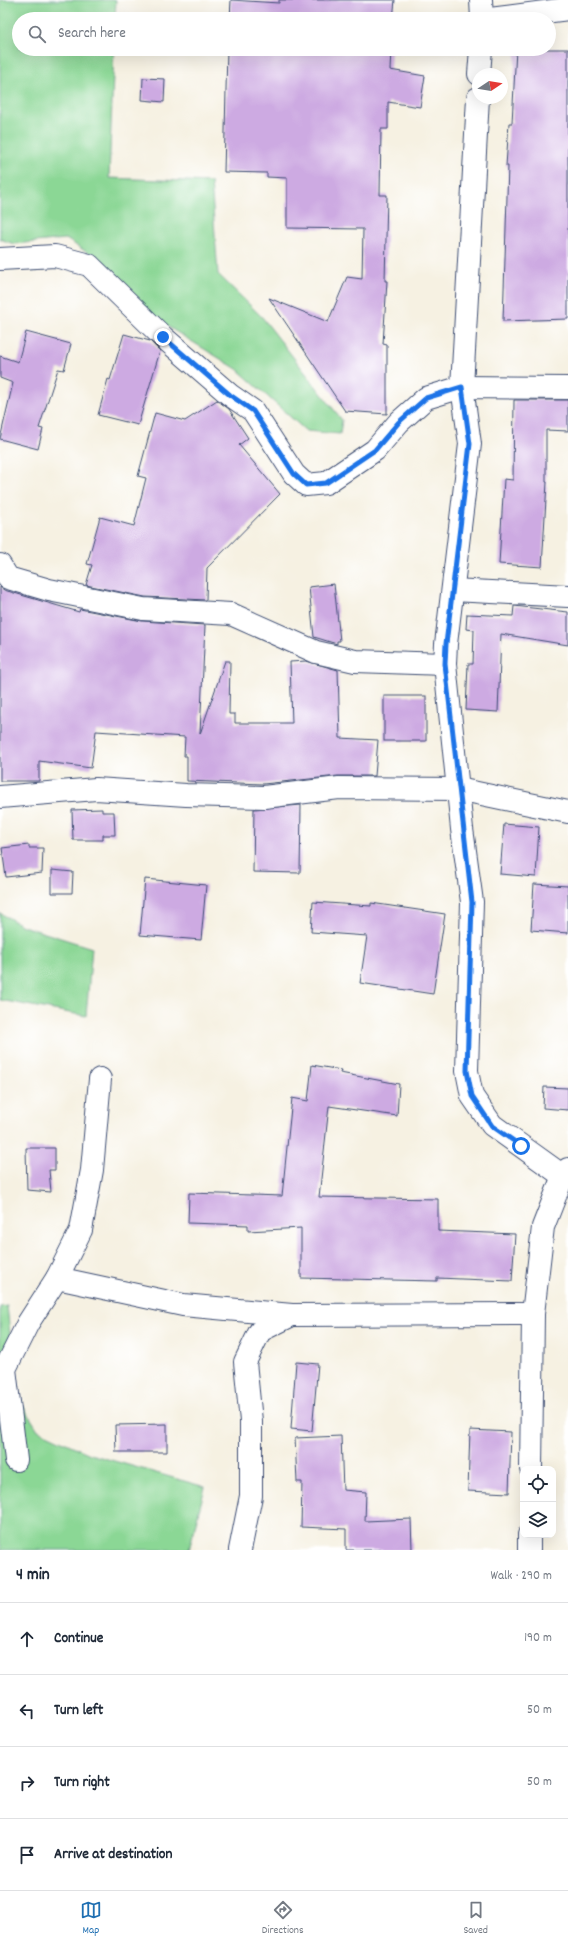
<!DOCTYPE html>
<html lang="en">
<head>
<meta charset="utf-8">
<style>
	:root { --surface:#fff; --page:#f6f6f7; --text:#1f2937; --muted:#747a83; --line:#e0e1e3; --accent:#1f6fb2 }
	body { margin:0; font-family:Dekko,sans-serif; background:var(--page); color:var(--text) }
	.controls { position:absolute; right:12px; bottom:12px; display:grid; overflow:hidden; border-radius:8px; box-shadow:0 4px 16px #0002 }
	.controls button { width:36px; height:36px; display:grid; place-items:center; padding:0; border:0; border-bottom:1px solid var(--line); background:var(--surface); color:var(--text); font:20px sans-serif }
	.compass { position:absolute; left:472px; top:68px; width:36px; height:36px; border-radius:50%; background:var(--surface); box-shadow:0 4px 16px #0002; rotate:78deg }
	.stop { position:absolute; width:12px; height:12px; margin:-9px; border:3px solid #1a73e8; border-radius:50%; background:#fff }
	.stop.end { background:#1a73e8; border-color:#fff; box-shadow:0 1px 4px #0008 }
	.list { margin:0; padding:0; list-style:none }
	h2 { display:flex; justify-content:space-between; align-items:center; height:52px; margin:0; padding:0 16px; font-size:17px }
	h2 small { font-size:13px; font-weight:400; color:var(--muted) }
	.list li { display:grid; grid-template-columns:26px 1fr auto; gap:12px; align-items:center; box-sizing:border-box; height:72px; padding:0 16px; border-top:1px solid var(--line) }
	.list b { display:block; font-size:15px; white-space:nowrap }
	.list em { font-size:13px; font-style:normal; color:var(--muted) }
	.icon { flex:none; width:22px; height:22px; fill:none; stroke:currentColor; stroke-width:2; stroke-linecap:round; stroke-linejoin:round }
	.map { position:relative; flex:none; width:568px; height:1550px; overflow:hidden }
	.search { position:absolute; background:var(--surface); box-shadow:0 4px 16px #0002; left:12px; right:12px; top:12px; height:44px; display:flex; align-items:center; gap:10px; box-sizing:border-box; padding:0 14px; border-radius:22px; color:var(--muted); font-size:15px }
	.sheet { height:340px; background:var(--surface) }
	nav { display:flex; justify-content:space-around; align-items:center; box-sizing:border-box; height:56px; border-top:1px solid var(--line); background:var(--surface); font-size:11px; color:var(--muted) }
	nav a { display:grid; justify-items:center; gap:2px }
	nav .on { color:var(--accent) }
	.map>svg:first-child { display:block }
</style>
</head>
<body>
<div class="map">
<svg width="568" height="1550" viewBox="0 0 568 1550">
	<rect width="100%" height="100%" fill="#fff"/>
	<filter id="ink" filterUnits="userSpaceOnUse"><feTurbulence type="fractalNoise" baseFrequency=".025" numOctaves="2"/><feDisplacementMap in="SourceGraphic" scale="8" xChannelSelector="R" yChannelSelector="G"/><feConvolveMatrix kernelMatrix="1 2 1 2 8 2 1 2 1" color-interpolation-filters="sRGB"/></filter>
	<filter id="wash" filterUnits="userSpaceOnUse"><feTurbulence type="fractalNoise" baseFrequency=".012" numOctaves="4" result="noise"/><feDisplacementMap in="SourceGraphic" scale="16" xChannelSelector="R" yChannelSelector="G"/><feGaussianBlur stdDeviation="0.9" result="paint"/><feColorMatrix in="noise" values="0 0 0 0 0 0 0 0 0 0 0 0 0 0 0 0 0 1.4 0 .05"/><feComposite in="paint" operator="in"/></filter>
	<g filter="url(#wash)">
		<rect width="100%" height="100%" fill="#f6f1e2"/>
		<g fill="#8bd795" stroke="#53837a">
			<polygon points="0,0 116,0 115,19 19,19 19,49 114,49 109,178 211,182 218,274 262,317 342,420 340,434 306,431 237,369 147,314 98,259 66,239 14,244 0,239"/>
			<polygon points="0,913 23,926 92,948 86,1016 0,1000"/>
			<polygon points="7,1306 15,1380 23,1406 38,1430 90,1454 205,1487 189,1550 0,1550 0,1307"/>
		</g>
		<g id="blocks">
			<g fill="#cdaae2">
				<polygon points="231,0 279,3 279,0 395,0 393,19 230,19"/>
				<polygon points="227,49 391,49 390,70 425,76 420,107 388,102 388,129 381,129 380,195 387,195 385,281 387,281 383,344 387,345 387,414 345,411 269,298 328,322 347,277 362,279 363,229 287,228 287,178 267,177 267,173 224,172"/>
				<polygon points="516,49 568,49 568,319 503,321 508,166 506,166 509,123 512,123"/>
				<polygon points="143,78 165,79 164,102 142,100"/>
				<polygon points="26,332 71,344 64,370 58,369 39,428 43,429 38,449 0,439 13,383 0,378 0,356 18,362"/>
				<polygon points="124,334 150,341 160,351 138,425 98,415 108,379 110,380"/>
				<polygon points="217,400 229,409 248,438 239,445 280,494 207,568 206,600 145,597 86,585 92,565 87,564 100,517 134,526 146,478 138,476 155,413 185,421"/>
				<polygon points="514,400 568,400 568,431 546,430 546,482 547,482 542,567 499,564 504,479 513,480"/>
				<polygon points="334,584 340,641 337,641 337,644 314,637 309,587"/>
				<polygon points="0,587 4,590 79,612 80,609 142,621 205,625 200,734 225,661 230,661 229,714 235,714 235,723 292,723 290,662 306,661 338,670 340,738 378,740 375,776 338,776 263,784 187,781 187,756 184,756 185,737 96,731 91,768 39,761 39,781 0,781"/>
				<polygon points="514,606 568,612 568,645 501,634 498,712 466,710 468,664 473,664 474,630 466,629 467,614 513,616"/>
				<rect x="384" y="696" width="42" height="45"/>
				<polygon points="301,805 300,873 253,872 254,809"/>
				<polygon points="102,809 102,812 114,812 115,835 103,835 103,840 73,840 72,810"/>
				<polygon points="504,824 539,827 536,877 500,874"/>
				<polygon points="29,845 29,848 43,848 42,873 6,877 2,848"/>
				<polygon points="52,870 73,872 72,893 52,893"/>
				<polygon points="145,879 206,885 201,940 140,935"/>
				<polygon points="534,884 568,886 568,933 531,930"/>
				<polygon points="313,902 371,906 371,903 445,914 433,994 360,983 367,936 311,932"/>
				<polygon points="312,1065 341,1070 340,1073 399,1084 397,1116 329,1106 319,1197 438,1199 438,1231 515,1234 512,1281 437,1278 437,1281 301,1278 301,1228 248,1231 248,1225 188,1223 189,1193 282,1196 292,1098 308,1101"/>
				<polygon points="544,1087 568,1088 568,1110 543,1108"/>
				<polygon points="26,1148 55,1148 55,1170 49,1170 51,1192 27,1190"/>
				<polygon points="296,1362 318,1364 312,1431 291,1429"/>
				<polygon points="167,1424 167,1452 116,1452 115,1425"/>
				<polygon points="470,1430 511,1432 509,1493 468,1491"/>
				<polygon points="341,1436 343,1490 366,1492 365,1521 411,1519 412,1550 346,1550 346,1529 301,1527 302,1482 297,1482 295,1438"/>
			</g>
		</g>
	</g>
	<g filter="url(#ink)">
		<use href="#blocks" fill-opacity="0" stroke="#3c4c72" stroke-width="1"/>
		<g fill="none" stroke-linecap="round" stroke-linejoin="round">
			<g stroke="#3c4c72" stroke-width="24">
				<g id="minor">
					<polyline points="481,0 482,19"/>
					<polyline points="490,19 568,9"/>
					<polyline points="479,74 481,49"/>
					<polyline points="478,98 462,387 470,444 446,644 445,664 462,829 472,902 467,1071 472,1096 492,1125 563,1176"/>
					<polyline points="0,259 55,256 89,265 163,337 230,395 253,411 294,474 306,485 326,483 375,450 399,422 426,398 462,387 568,388"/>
					<polyline points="0,565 8,578 49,590 143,609 231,614 316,652 355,661 445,664"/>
					<polyline points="453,590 568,596"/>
					<polyline points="0,797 96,789 186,795 264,797 339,788 458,789 568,812"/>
					<polyline points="100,1079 92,1170 81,1230 57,1278 183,1305 292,1315"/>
					<polyline points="16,1460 5,1369 28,1323 57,1278"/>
					<polyline points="531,1469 533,1314 543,1227 563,1176 568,1169"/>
					<polyline points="240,1550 251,1496 251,1421 245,1362 260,1331 292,1315 533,1314"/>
					<polyline points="529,1550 529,1535"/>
				</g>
			</g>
			<use href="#minor" stroke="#fff" stroke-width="22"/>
		</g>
	</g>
	<g fill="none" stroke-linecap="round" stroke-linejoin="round" filter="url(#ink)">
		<polyline stroke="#1a73e8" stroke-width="5" points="163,337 230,395 253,411 294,474 306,485 326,483 375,450 399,422 426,398 462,387 470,444 446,644 445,664 472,902 467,1071 472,1096 492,1126 521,1146"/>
	</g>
</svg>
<div class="controls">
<button><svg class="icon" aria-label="locate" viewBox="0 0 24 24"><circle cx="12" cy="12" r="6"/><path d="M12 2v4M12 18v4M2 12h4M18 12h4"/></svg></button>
<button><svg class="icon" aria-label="layers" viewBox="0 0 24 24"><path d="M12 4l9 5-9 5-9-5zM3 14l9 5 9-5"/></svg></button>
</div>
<svg class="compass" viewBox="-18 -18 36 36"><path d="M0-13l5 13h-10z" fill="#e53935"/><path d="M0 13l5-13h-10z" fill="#747a83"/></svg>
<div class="stop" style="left:521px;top:1146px"></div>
<div class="stop end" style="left:163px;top:337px"></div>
<div class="search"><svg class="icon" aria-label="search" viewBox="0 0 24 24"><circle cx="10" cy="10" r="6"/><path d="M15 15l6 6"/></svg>Search here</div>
</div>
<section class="sheet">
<h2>4 min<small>Walk · 290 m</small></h2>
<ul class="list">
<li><svg class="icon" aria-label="ahead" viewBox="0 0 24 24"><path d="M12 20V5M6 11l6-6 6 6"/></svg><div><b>Continue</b></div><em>190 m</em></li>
<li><svg class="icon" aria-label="left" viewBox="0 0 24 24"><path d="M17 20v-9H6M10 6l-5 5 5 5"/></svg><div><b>Turn left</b></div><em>50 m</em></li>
<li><svg class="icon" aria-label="right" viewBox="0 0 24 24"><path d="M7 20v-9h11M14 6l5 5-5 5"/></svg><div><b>Turn right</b></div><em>50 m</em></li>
<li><svg class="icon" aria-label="arrive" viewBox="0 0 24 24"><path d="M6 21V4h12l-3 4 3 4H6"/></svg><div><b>Arrive at destination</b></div></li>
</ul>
</section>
<nav>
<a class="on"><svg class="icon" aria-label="map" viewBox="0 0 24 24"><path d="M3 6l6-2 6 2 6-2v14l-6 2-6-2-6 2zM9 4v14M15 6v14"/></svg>Map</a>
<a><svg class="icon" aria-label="directions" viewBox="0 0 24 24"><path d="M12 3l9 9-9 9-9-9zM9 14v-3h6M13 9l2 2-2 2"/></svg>Directions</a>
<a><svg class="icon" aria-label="saved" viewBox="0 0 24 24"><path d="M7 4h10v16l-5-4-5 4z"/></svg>Saved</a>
</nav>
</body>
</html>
